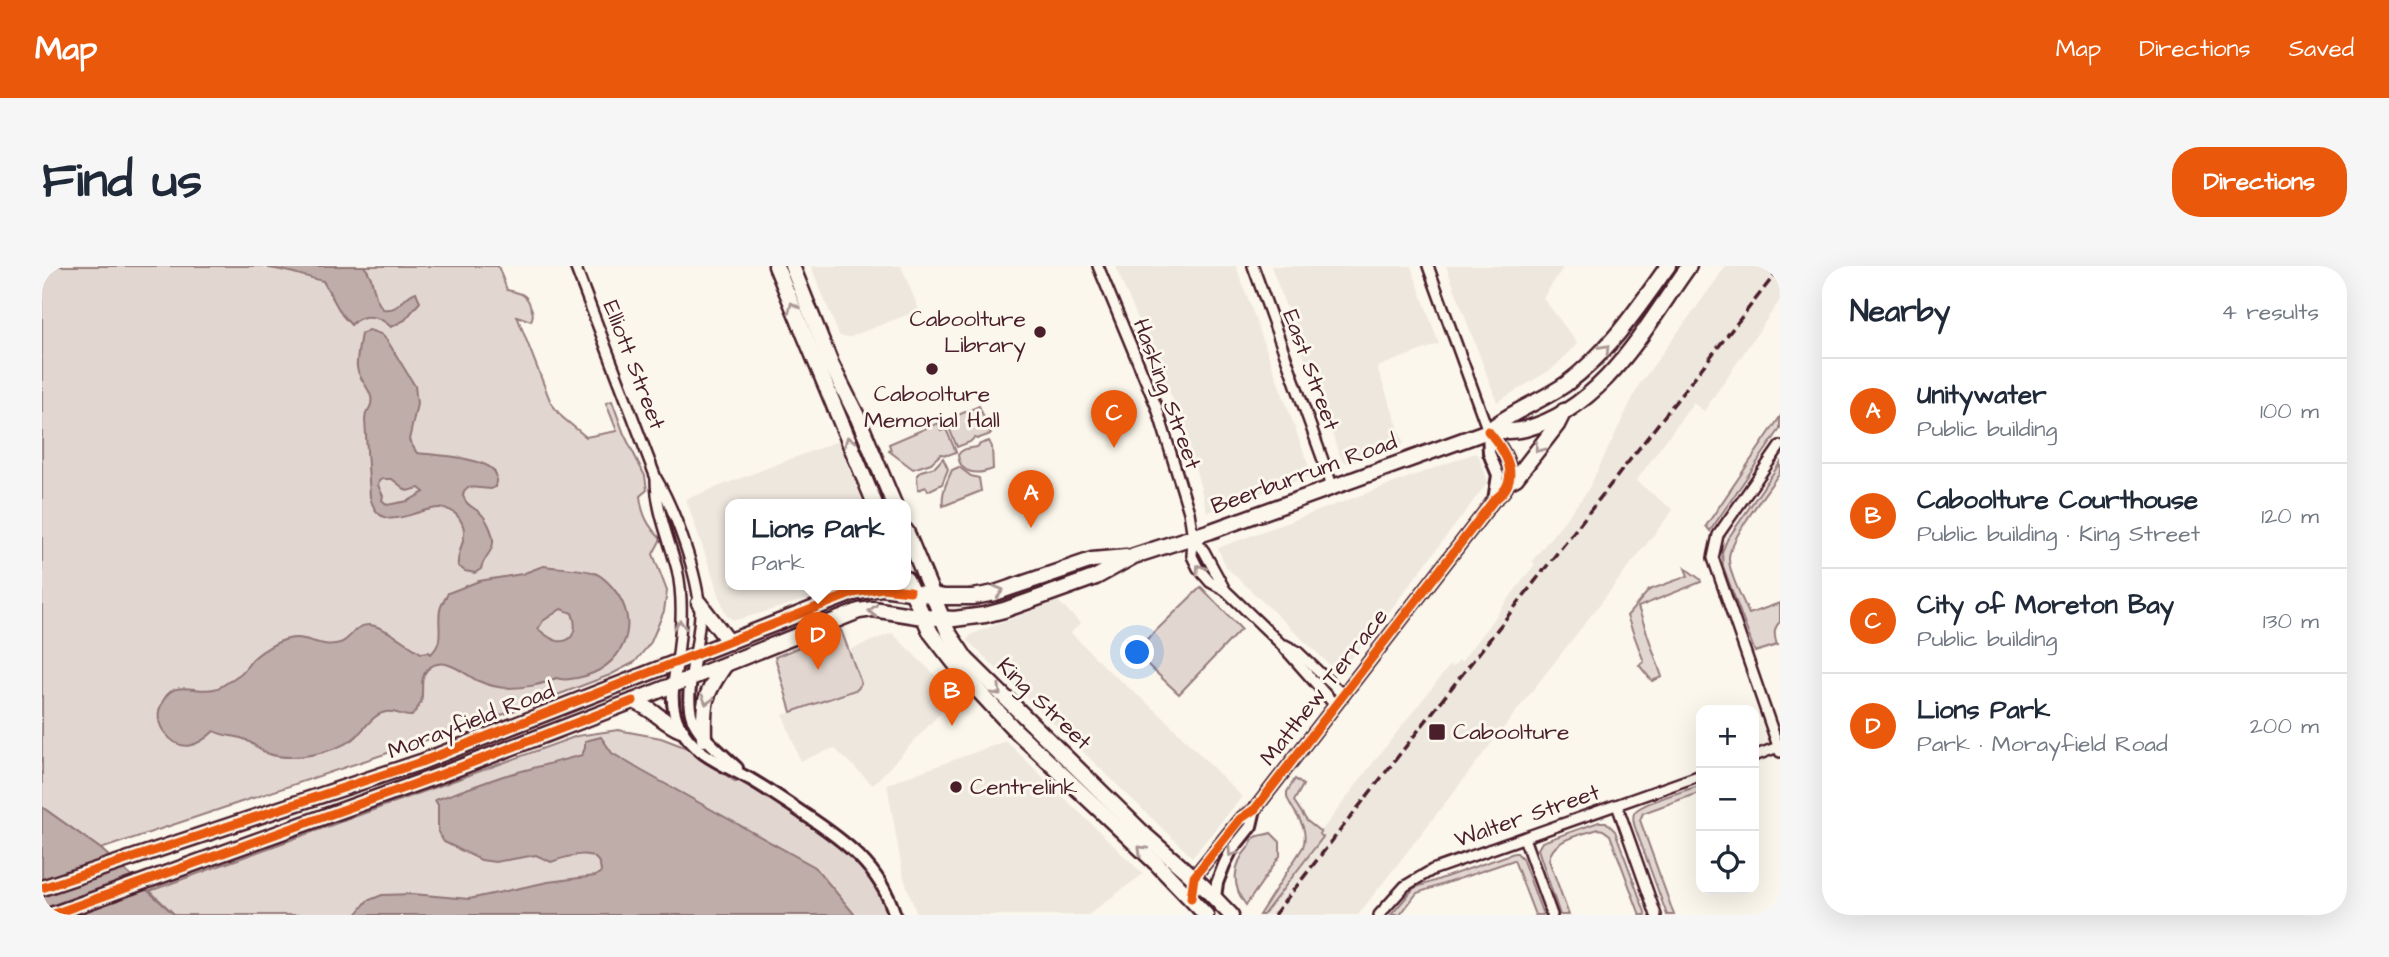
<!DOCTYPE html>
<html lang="en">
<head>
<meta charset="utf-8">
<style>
	:root { --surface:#fff; --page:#f6f6f7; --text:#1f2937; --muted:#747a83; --line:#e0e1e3; --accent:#ea580c }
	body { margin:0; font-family:"Architects Daughter",sans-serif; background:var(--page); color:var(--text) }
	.controls { position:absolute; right:21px; bottom:21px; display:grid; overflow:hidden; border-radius:14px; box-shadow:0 7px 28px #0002 }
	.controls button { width:63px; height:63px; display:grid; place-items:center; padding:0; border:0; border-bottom:2px solid var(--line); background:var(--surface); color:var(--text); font:35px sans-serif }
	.you { position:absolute; left:1096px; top:387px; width:24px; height:24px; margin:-18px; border:5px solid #fff; border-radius:50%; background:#1a73e8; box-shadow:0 0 0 10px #1a73e833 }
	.badge { display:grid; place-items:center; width:46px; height:46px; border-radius:50%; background:var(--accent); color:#fff; font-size:23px; font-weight:700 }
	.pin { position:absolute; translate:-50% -58px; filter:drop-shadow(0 2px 4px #0008) }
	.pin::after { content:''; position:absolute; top:37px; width:24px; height:21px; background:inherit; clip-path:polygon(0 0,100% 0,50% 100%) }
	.popup { position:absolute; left:683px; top:233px; width:186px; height:91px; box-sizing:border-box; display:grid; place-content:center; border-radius:14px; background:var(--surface); filter:drop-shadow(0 2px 5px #0005); font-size:23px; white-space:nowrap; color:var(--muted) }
	.popup b { font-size:26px; color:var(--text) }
	.popup::after { content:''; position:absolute; left:50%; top:100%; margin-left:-14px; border:14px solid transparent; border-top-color:var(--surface) }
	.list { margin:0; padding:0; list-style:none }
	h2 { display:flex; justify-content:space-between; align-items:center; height:91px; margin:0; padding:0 28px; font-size:30px }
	h2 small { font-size:23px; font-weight:400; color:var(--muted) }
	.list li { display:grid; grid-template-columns:46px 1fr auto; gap:21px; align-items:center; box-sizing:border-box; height:105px; padding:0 28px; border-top:2px solid var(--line) }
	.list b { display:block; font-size:26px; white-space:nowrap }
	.list p { margin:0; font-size:23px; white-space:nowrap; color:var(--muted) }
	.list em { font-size:23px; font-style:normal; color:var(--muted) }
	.icon { flex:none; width:38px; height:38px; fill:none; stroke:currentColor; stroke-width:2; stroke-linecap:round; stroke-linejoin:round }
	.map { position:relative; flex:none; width:1738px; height:649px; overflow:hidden; border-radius:28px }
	header { display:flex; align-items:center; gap:42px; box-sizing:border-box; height:98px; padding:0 35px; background:var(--accent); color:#fff }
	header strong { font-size:33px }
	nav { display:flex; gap:38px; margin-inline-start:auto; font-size:24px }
	.intro { display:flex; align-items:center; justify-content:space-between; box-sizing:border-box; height:168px; padding:0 42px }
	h1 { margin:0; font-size:49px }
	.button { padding:18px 32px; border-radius:28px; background:var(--accent); color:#fff; font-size:24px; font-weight:700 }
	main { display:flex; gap:42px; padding:0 42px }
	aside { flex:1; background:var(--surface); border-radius:28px; box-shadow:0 7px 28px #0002 }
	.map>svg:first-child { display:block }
</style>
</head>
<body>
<header>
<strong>Map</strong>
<nav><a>Map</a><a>Directions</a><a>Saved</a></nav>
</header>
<div class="intro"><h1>Find us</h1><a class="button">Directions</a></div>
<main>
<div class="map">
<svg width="1738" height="649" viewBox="0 0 1738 649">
	<rect width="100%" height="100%" fill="#fbf7ec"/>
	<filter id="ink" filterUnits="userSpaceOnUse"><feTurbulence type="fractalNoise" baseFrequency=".0143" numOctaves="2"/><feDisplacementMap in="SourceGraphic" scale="14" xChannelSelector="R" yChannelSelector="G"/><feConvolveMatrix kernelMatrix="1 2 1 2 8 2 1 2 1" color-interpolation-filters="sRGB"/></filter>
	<g filter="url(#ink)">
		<g fill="#eee7de">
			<polygon points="769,0 859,0 877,44 808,71 801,71 797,69"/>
			<polygon points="1073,0 1194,0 1270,209 1165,246 1142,159"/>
			<polygon points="1229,0 1369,0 1397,78 1335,101 1362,178 1307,198 1300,195"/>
			<polygon points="1404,0 1522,0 1501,32 1536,78 1510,103 1455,136"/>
			<polygon points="1683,0 1738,0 1738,34 1662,145 1651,137 1594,215 1631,244 1316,649 1221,649 1281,572 1277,568 1330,498 1408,399 1411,401 1417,394 1419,396 1493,298 1490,295 1545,226 1597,119 1675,13"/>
			<polygon points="796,175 822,238 688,238 688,318 817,318 702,352 692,354 684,349 644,233"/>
			<polygon points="1433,187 1437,190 1446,216 1327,372 1299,403 1295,404 1290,401 1184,301 1176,282"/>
			<polygon points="1016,335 1038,357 1029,367 1067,405 1118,448 1200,531 1150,591 925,374 930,368"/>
			<polygon points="850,367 914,430 831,519 792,482 758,495 741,449 816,423 819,417 807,384"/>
			<polygon points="964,475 1101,608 1046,649 875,649 861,609 845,518"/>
		</g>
		<g fill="#e2d7d0" stroke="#967b7e" stroke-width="2">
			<path d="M 0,0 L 456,0 L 465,24 C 477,27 484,27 488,39 C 491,47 492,48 489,55 L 475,50 L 509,137 L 520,151 L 544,171 L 575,165 L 564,137 L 570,135 L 582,168 L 603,210 L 605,224 L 598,230 C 600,249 606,260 619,273 L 611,288 L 625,325 L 622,345 L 609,376 L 593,396 L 568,409 L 489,439 L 59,583 L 0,541 Z"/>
			<polygon points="937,140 949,168 935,173 932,172 928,176 915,181 907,162 911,160 909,152"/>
			<polygon points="1738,151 1738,163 1668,265 1664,260"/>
			<polygon points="896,157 899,165 904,163 914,186 906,189 899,188 889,197 871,203 847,185 849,184 847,178"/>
			<path d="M 947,175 L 950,181 L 951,203 C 936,209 918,209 916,189 C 921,181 928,183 935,181 L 938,178 Z"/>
			<polygon points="901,192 906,203 900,218 886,225 884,221 876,224 875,209 879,205 893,201"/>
			<path d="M 1738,197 L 1738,206 C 1726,224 1689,271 1687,291 C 1686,306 1701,334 1707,348 L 1738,337 L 1738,356 C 1731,362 1732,370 1735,379 L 1713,386 L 1681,300 L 1680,286 L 1685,274 Z"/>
			<path d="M 917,201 L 929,210 L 937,212 L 939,225 L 901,240 C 899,227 905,216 910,204 Z"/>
			<polygon points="1643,302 1658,313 1659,316 1596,341 1620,411 1610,415 1597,399 1602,396 1585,350 1607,324 1646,310"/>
			<polygon points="1159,321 1199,363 1137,428 1092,386"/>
			<polygon points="799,364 819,417 816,423 749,446 733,391"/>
			<polygon points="576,464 619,472 645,482 694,516 705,511 818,589 853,649 133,649 108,625 535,470"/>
			<path d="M 1253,513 L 1261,519 L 1252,535 L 1265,555 L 1279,566 L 1277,568 L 1281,571 L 1221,649 L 1217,649 L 1261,581 C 1268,560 1252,549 1245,531 L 1245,526 Z"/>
			<path d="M 1659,519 L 1659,526 L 1601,547 L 1598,554 L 1632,649 L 1625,649 L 1594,564 C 1592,559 1590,553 1592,547 C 1597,537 1647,524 1659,519 Z"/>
			<path d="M 1557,556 L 1564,556 L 1573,565 L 1604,649 L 1598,649 L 1568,569 L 1561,564 L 1556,563 C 1539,569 1509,573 1507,594 L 1527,649 L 1518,649 L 1496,583 L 1500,576 Z"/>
			<path d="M 1229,567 L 1238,576 L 1238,590 L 1204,639 C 1189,620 1191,598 1206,582 C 1209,579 1209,574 1212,572 C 1216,569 1224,569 1229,567 Z"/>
			<polygon points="1472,587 1475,587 1480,592 1501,649 1493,649 1472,594 1375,627 1358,649 1349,649 1372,622"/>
		</g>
		<g fill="#bfadaa" stroke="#907477" stroke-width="2" fill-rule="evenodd">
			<path d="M 226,0 L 322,0 C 334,13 329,30 341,43 C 358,46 361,30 374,26 L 378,36 L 363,54 L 349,61 C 338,50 321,46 309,59 L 300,49 L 281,15 C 262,11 247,4 227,2 Z"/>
			<path d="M 327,64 L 339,68 L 345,74 L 373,120 L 375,138 L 367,174 L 375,187 C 391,189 442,191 452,205 C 456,210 454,215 453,221 L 449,223 L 426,221 L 422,225 L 421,230 C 425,240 430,240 437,246 C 444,251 452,268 451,277 C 450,287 441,292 439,303 L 433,307 L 423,305 L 416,300 C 414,286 427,271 420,257 C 399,213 342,286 328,231 L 323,154 L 324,147 C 340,129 316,117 315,101 C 314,97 318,73 319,68 ZM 341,213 L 350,213 L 365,225 L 377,222 L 382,226 L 366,235 L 345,239 L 340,234 L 341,230 L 336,219 L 337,215 Z"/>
			<path d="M 501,300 C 516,302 534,302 550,306 C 558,308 566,316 571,322 C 602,358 580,404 535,412 C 527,413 522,415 514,412 C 501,419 481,422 466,422 C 456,422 443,418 434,414 C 420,406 400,388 385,404 C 377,412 382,426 379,436 C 377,441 373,445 370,450 C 360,451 354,444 344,446 C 330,448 322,465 311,473 C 291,487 251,496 227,488 C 218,485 212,478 204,474 C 193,469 182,471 172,465 C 156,480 139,488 123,467 C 117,460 115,450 118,442 C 129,409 152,428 172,423 C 179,422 189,414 195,410 C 203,406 206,397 213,391 C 221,384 236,375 246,373 C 264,368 278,383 298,377 C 310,373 312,358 328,359 C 344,361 365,379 379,387 L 387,386 L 389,388 C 403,375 395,360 398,344 C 399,338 404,332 406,327 L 437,315 L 480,308 ZM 519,343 L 530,347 C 535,359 534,377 516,375 C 509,374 501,367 496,363 L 501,355 Z"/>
			<path d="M 559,471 L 570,487 L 600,505 L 773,601 L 813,649 L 314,649 L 325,635 L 340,629 L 371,628 L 427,633 L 506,616 L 553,610 L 559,606 C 558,579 526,590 509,596 L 494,589 L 453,596 L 439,594 L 402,576 L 396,566 L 396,539 L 393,534 L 461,510 L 540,489 L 543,482 L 543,475 Z"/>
			<polygon points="0,541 59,583 133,649 0,649"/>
		</g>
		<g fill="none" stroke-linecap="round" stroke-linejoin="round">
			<g stroke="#4a1f2b" stroke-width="14">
				<g id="minor">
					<path d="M 533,0 L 614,212 C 633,244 656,309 658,346 C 658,360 655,374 653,389"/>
					<polyline points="1056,0 1115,142 1147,246 1151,271 1150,290 1156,302 1168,316 1183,324"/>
					<polyline points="1211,0 1291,222"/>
					<polyline points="1386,0 1446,165"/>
					<polyline points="1738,180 1676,269 1671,292 1738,486"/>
					<path d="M 614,213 C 614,244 627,273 635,303 C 642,334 639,366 635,396"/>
					<polyline points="1151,271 1162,285 1183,324 1238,377 1292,438"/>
					<polyline points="1243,379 1256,386 1300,428"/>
					<polyline points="1712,490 1736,481"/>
					<polyline points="1575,539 1614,649"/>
					<polyline points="1482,572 1510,649"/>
					<polyline points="1337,649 1363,620 1390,604 1659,509"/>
				</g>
			</g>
			<g stroke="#4a1f2b" stroke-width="16">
				<g id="tertiary">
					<polyline points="1446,165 1447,187 1456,209 1452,234"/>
					<path d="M 653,389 C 640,457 647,457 695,502"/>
					<path d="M 635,396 C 631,418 627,439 637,459 C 651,488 682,499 708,513 C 727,524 744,536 762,548 C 803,575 838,601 853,649"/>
					<polyline points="1173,631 1175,617 1182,599 1189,585 1209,560 1213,543"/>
					<path d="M 1149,632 L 1152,611 L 1198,553 L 1213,543 L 1452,234 C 1481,214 1465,187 1446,165"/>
				</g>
			</g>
			<g stroke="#4a1f2b" stroke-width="19">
				<g id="primary">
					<polyline points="734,0 833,238"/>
					<polyline points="750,0 789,98 816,152 852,238"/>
					<path d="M 1446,165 C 1470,145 1498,136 1524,118 C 1567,86 1595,43 1626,0"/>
					<polyline points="1468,215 1474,212 1515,159 1522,145"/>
					<polyline points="864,265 906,366 924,393 1104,570 1162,621 1189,649"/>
					<polyline points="864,313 889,367 921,408 971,462 1114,597 1164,649"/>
					<polyline points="657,337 687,376"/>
					<path d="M 591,435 C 610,441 621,457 639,464"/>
					<path d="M 662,473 C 661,436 662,429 683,399"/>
					<polyline points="0,622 379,496 811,327 840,322 902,331 931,331 953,327 1050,294 1084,291"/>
					<path d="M 9,649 L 395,510 L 591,435 L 817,345 L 831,343 L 881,351 L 912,353 L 943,349 L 962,344 L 1054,311 L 1092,290 L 1169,265 L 1446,165 C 1458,165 1472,166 1483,163 C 1562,142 1603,61 1647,0"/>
				</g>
			</g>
			<use href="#minor" stroke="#fbf7ec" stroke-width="9"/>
			<use href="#tertiary" stroke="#fbf7ec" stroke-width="10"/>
			<use href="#primary" stroke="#fbf7ec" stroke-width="14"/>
			<polyline stroke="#4a1f2b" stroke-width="3.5" stroke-dasharray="10 5" stroke-linecap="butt" points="1232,649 1738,2"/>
			<g stroke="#fbf7ec" stroke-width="13">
				<g id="cycleway">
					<polyline points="0,622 379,496 811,327 840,322 868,325"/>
					<path d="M 1149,632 L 1152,611 L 1198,553 L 1213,543 L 1452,234 C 1481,214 1465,187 1446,165"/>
					<polyline points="9,649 395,510 591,435"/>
				</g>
			</g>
			<use href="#cycleway" stroke="#e8590c" stroke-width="9"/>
		</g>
		<defs><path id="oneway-chevron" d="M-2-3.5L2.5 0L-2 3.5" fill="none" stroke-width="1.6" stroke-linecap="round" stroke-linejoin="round" transform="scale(1.75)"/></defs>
		<g stroke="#ab9695">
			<use href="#oneway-chevron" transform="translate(751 41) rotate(-113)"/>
			<use href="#oneway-chevron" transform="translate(1563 83) rotate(-47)"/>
			<use href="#oneway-chevron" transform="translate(807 175) rotate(-112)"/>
			<use href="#oneway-chevron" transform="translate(1497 182) rotate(128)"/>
			<use href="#oneway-chevron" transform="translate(1158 303) rotate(-124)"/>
			<use href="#oneway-chevron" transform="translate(957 325) rotate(-15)"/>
			<use href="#oneway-chevron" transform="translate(831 345) rotate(-179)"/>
			<use href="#oneway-chevron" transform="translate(638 359) rotate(-88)"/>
			<use href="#oneway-chevron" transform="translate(955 425) rotate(45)"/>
			<use href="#oneway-chevron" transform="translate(665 434) rotate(106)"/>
			<use href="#oneway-chevron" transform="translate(1100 584) rotate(-136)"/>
			<use href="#oneway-chevron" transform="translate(1190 586) rotate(124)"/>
		</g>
	</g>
	<g fill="#4a1f2b" stroke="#fbf7ec" stroke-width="2.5">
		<circle cx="998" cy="66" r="7"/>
		<circle cx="890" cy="103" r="7"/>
		<rect x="1386" y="457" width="18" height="18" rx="3.5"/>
		<circle cx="914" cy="521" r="7"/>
	</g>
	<g text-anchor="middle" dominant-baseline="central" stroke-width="6" stroke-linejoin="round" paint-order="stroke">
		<g font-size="23" fill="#4a1f2b" stroke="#fbf7ec" text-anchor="start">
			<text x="984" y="53" text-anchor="end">Caboolture<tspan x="984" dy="26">Library</tspan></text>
			<text x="890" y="128" text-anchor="middle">Caboolture<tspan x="890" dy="26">Memorial Hall</tspan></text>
			<text x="1411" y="466">Caboolture</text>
			<text x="928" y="521">Centrelink</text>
		</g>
		<g font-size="23" fill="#4a1f2b" stroke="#fbf7ec">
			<text transform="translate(592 99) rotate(69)">Elliott Street</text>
			<text transform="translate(1269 104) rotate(70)">East Street</text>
			<text transform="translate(1125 128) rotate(70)">Hasking Street</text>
			<text transform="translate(1262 208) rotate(-20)">Beerburrum Road</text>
			<text transform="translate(1282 421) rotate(-52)">Matthew Terrace</text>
			<text transform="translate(1002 438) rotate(44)">King Street</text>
			<text transform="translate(429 455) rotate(-21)">Morayfield Road</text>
			<text transform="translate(1485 550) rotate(-19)">Walter Street</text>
		</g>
	</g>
</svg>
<div class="controls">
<button>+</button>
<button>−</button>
<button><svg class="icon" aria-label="locate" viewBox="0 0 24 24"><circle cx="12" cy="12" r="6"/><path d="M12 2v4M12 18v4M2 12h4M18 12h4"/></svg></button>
</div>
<div class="you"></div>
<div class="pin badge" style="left:989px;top:262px">A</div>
<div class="pin badge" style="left:910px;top:460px">B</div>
<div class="pin badge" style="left:1072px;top:182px">C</div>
<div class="pin badge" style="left:776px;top:404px">D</div>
<div class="popup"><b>Lions Park</b>Park</div>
</div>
<aside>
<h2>Nearby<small>4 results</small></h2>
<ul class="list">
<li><span class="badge">A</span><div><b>Unitywater</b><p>Public building</p></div><em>100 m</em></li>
<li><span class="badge">B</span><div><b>Caboolture Courthouse</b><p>Public building · King Street</p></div><em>120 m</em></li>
<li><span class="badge">C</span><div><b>City of Moreton Bay</b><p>Public building</p></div><em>130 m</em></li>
<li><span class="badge">D</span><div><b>Lions Park</b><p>Park · Morayfield Road</p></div><em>200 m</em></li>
</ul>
</aside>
</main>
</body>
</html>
